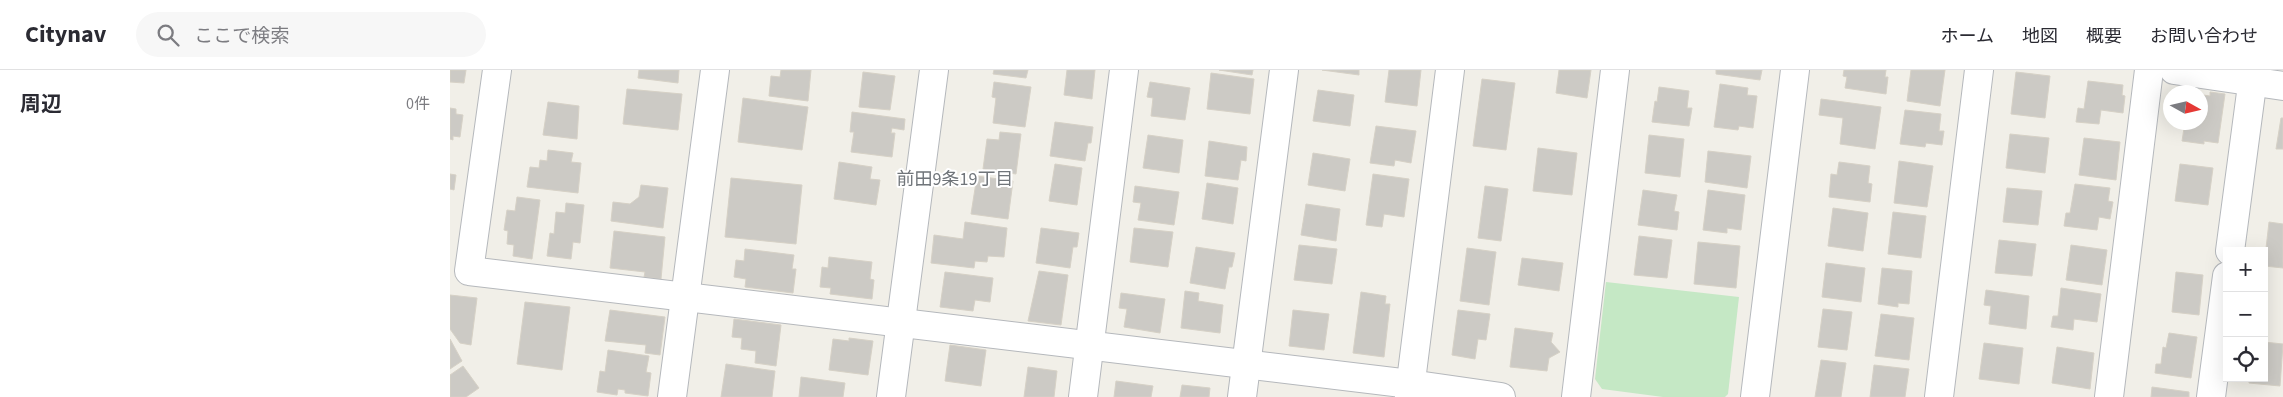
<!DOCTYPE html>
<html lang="ja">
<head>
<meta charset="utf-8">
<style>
	:root { --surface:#fff; --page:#f7f7f7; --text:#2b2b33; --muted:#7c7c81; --line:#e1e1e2 }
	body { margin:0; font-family:"Source Sans 3","Noto Sans JP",sans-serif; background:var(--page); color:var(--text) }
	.controls { position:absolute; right:15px; bottom:15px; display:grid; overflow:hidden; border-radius:0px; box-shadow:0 5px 20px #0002 }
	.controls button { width:45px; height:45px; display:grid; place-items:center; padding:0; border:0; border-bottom:1px solid var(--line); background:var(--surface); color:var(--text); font:25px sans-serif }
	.compass { position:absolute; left:1713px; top:15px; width:45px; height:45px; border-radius:50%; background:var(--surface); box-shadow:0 5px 20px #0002; rotate:98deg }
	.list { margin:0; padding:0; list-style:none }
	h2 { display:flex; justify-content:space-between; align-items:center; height:65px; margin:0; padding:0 20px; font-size:21px }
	h2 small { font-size:16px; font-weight:400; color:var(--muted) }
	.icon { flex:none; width:28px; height:28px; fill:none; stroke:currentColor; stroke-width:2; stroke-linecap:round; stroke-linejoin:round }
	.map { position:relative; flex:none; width:1833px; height:327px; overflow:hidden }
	header { display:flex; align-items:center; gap:30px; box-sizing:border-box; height:70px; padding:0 25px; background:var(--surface); border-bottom:1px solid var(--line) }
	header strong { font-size:24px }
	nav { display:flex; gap:28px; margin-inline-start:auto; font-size:18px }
	.search { width:350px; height:45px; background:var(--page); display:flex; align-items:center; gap:12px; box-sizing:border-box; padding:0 18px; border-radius:28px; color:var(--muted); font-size:19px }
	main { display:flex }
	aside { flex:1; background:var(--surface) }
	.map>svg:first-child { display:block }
</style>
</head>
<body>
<header>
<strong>Citynav</strong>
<div class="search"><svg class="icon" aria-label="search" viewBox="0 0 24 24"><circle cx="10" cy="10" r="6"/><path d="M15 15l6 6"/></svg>ここで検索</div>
<nav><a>ホーム</a><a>地図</a><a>概要</a><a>お問い合わせ</a></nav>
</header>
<main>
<aside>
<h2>周辺<small>0件</small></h2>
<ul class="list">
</ul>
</aside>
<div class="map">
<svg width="1833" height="327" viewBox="0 0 1833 327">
	<rect width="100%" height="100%" fill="#f1efe8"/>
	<polygon fill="#c5e8c5" points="1156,212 1289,227 1278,324 1275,327 1213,327 1152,319 1145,309"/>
	<g fill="#cccac5" stroke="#d6d1c6">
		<polygon points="0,0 16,0 14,13 0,12"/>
		<polygon points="189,0 229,0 228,13 188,8"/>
		<polygon points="331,0 361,0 358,31 319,26 321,6 330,7"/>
		<polygon points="544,0 578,0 576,8 543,4"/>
		<polygon points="617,0 645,0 642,29 614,25"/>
		<polygon points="769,0 803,0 802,5"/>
		<polygon points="872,0 909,0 909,5"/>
		<polygon points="939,0 971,0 967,36 935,32"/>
		<polygon points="1109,0 1141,0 1137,28 1106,23"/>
		<polygon points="1266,0 1312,0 1310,10 1266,4"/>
		<polygon points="1394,0 1436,0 1435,7 1438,7 1436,24 1395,18 1397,7 1393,6"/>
		<polygon points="1461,0 1495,0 1490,36 1457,31"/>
		<polygon points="413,2 445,6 440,40 409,37"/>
		<polygon points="1566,2 1600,6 1595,48 1561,44"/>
		<polygon points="761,3 804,9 800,44 757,39"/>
		<polygon points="1032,9 1065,13 1056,80 1023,76"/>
		<polygon points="1638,11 1673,15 1672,25 1675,26 1673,43 1651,40 1649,54 1626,52 1628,38 1634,39"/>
		<polygon points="544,12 581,17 575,57 543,53 546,28 542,27"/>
		<polygon points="700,12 740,18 735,50 701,46 703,28 697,27"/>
		<polygon points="1270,14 1298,18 1297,25 1307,26 1303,58 1289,56 1288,60 1264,57"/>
		<polygon points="1209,17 1239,21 1237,38 1242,38 1239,56 1202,52 1205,31 1207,32"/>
		<polygon points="177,19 232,24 228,60 173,54"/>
		<polygon points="868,20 904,25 900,56 863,51"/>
		<polygon points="1760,22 1775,24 1768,73 1754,71 1754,74 1732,71 1735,52 1750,52 1750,30 1753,31 1753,25 1760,26"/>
		<polygon points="293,28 358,37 352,80 288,72"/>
		<polygon points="1371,29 1431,37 1425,79 1390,74 1393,48 1369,45"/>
		<polygon points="98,32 129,36 127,69 93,65"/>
		<polygon points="0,38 6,39 6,44 13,45 10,67 3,66 3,70 0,69"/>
		<polygon points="1455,40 1491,44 1489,61 1494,61 1492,75 1476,73 1475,77 1450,74"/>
		<polygon points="402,42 455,49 454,60 442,58 441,63 445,63 442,87 401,82 404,62 400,62"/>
		<polygon points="1831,48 1833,48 1833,79 1826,79"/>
		<polygon points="605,52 643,57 641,73 638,73 635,91 600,86"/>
		<polygon points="926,56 966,61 961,93 945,90 944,96 920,93"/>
		<polygon points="550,62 571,64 566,104 533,99 537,69 549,70"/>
		<polygon points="1560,64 1599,68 1595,103 1556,98"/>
		<polygon points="698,65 733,70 729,103 693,98"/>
		<polygon points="1199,65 1234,69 1230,107 1195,103"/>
		<polygon points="1634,68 1670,72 1666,110 1629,105"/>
		<polygon points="759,71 797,77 796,91 791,90 788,110 755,106"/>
		<polygon points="1088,78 1127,83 1122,125 1083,121"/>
		<polygon points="98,80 123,83 121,92 131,93 128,123 77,117 80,97 89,98 90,90 97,91"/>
		<polygon points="1258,81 1301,86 1297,118 1255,112"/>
		<polygon points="863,83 900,89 895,121 858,115"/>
		<polygon points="1449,91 1483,96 1477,137 1444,133"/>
		<polygon points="389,92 422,97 420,109 430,110 426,135 384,129"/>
		<polygon points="1389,92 1420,96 1418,113 1422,114 1420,132 1379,127 1381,104 1387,105"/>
		<polygon points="605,94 632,98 627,135 599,131"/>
		<polygon points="1730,94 1763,98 1758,135 1725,131"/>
		<polygon points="0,104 6,105 4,120 0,119"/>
		<polygon points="923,104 959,109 954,147 934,144 932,157 916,155"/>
		<polygon points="527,106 563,111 558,149 521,144"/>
		<polygon points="281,108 352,115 346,174 275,167"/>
		<polygon points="757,113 788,118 783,154 752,149"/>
		<polygon points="1625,114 1660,118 1658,131 1663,132 1660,149 1649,147 1647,160 1614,156 1616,143 1620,143"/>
		<polygon points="191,115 218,118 213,158 161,151 163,132 180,134 189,127"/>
		<polygon points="685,116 729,122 724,155 688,150 691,133 683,132"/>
		<polygon points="1035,116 1058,119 1051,171 1028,168"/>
		<polygon points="1557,118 1592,121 1588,155 1553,152"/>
		<polygon points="1193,120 1227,125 1224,141 1229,142 1227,160 1188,155"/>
		<polygon points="1258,120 1295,125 1291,160 1277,158 1277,163 1253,160"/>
		<polygon points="67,127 90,130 82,189 63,186 64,175 57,174 58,161 54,160 57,140 65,141"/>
		<polygon points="116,133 134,135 130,173 123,172 121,189 97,186 100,163 104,164 106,142 115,143"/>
		<polygon points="856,134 890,139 886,171 851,165"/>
		<polygon points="1383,138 1418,143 1413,181 1378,176"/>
		<polygon points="1443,142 1476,146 1471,188 1438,184"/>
		<polygon points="515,152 557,158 554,187 538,186 537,192 525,191 524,198 481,193 484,165 513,169"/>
		<polygon points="1819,152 1833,154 1833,198 1814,196"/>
		<polygon points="591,158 629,163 627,177 623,177 620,198 586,193"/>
		<polygon points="684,158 723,162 718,197 680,192"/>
		<polygon points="164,161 215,167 211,209 194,207 195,202 160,198"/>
		<polygon points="1189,166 1222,170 1217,208 1184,205"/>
		<polygon points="1549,170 1586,174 1582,206 1545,203"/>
		<polygon points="1248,172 1290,176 1286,218 1244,214"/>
		<polygon points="849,175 887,179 882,214 844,210"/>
		<polygon points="1621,175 1657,180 1652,215 1616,210"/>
		<polygon points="746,177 785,183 782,197 779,197 775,219 740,213"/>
		<polygon points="1017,178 1046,182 1039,235 1010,231"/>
		<polygon points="295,179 344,185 342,199 346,199 343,223 295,217 296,209 284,207 286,190 294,191"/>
		<polygon points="379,187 422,192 420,209 424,210 422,229 380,224 381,218 370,217 372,197 378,198"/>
		<polygon points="1072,188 1113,193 1109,221 1068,215"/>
		<polygon points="1376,193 1415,198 1411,232 1372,227"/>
		<polygon points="1432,198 1462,201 1459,234 1448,233 1448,237 1428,234"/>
		<polygon points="589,201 618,205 611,255 578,251"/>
		<polygon points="495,202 543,208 540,232 525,230 523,241 490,237"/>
		<polygon points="1726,202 1753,205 1749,245 1722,242"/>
		<polygon points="1611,218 1651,224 1647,252 1624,249 1623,260 1601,257 1603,246 1608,246"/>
		<polygon points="1536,220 1579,226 1576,259 1539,254 1541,236 1534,235"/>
		<polygon points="735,221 749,223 748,231 773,235 770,263 731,258"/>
		<polygon points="911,222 936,226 935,234 940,234 934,287 903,283"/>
		<polygon points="671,223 715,229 710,263 674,257 677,239 669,238"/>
		<polygon points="0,225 27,228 21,275 10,273 0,259"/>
		<polygon points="75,232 120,237 112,300 67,294"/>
		<polygon points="1373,239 1402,242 1397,280 1368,277"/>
		<polygon points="160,240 215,247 210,285 195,283 196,275 155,271"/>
		<polygon points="843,240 879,244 874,280 839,276"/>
		<polygon points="1008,240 1040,244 1036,270 1028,269 1025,289 1002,285"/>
		<polygon points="1431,244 1464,248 1459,290 1425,286"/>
		<polygon points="284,249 331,255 326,296 305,293 306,281 291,279 292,268 282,267"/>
		<polygon points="1065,258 1103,263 1101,272 1110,282 1099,288 1097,301 1060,297"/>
		<polygon points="1719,263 1747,267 1741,308 1705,303 1706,294 1711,294 1713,277 1716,278"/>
		<polygon points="399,268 423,271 418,305 379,300 383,269 399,271"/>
		<polygon points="0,269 12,291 0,299"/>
		<polygon points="1814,272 1833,274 1830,316 1799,313 1799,308 1814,308"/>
		<polygon points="1534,273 1573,278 1569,314 1529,309"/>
		<polygon points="500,275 536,280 531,316 495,311"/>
		<polygon points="1607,277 1644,283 1640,319 1602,313"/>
		<polygon points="158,280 199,286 196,302 201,303 198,326 175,323 175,320 168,319 167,325 147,322 150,301 155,302"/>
		<polygon points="1371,290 1396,293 1391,327 1365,327"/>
		<polygon points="276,294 325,301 322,327 271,327"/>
		<polygon points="1424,295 1459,299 1455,327 1420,327"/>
		<polygon points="13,296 29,318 16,327 0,327 0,305"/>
		<polygon points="578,297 607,301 604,327 574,327"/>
		<polygon points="351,307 395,313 393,327 349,327"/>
		<polygon points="666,311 703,316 701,327 664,327"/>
		<polygon points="732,315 760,318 759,327 730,327"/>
		<polygon points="1702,317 1739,322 1739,327 1701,327"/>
	</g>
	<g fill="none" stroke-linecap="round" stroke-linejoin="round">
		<g stroke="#b5b8bc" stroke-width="30">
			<g id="minor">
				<polyline points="47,0 19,201 960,314 1051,327"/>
				<polyline points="1724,0 1833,16"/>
				<polyline points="1780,181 1804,0"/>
				<polyline points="222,327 265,0"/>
				<polyline points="441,327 484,0"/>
				<polyline points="633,327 674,0"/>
				<polyline points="792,327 834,0"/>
				<polyline points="959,327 1000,0"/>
				<polyline points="1126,327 1165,0"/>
				<polyline points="1305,327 1345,0"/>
				<polyline points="1489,327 1529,0"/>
				<polyline points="1659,327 1699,0"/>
				<polyline points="1761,327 1777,206"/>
			</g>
		</g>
		<use href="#minor" stroke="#fff" stroke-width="28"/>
	</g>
	<g text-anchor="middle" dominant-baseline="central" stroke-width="4" stroke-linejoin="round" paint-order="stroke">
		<g font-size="18" fill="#70757a" stroke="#fff">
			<text x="505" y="109">前田9条19丁目</text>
		</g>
	</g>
</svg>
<div class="controls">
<button>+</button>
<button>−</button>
<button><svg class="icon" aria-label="locate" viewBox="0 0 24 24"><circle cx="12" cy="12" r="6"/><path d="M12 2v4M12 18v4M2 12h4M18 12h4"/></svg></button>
</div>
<svg class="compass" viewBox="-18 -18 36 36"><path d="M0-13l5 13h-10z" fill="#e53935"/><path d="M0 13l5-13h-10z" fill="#7c7c81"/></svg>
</div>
</main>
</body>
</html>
